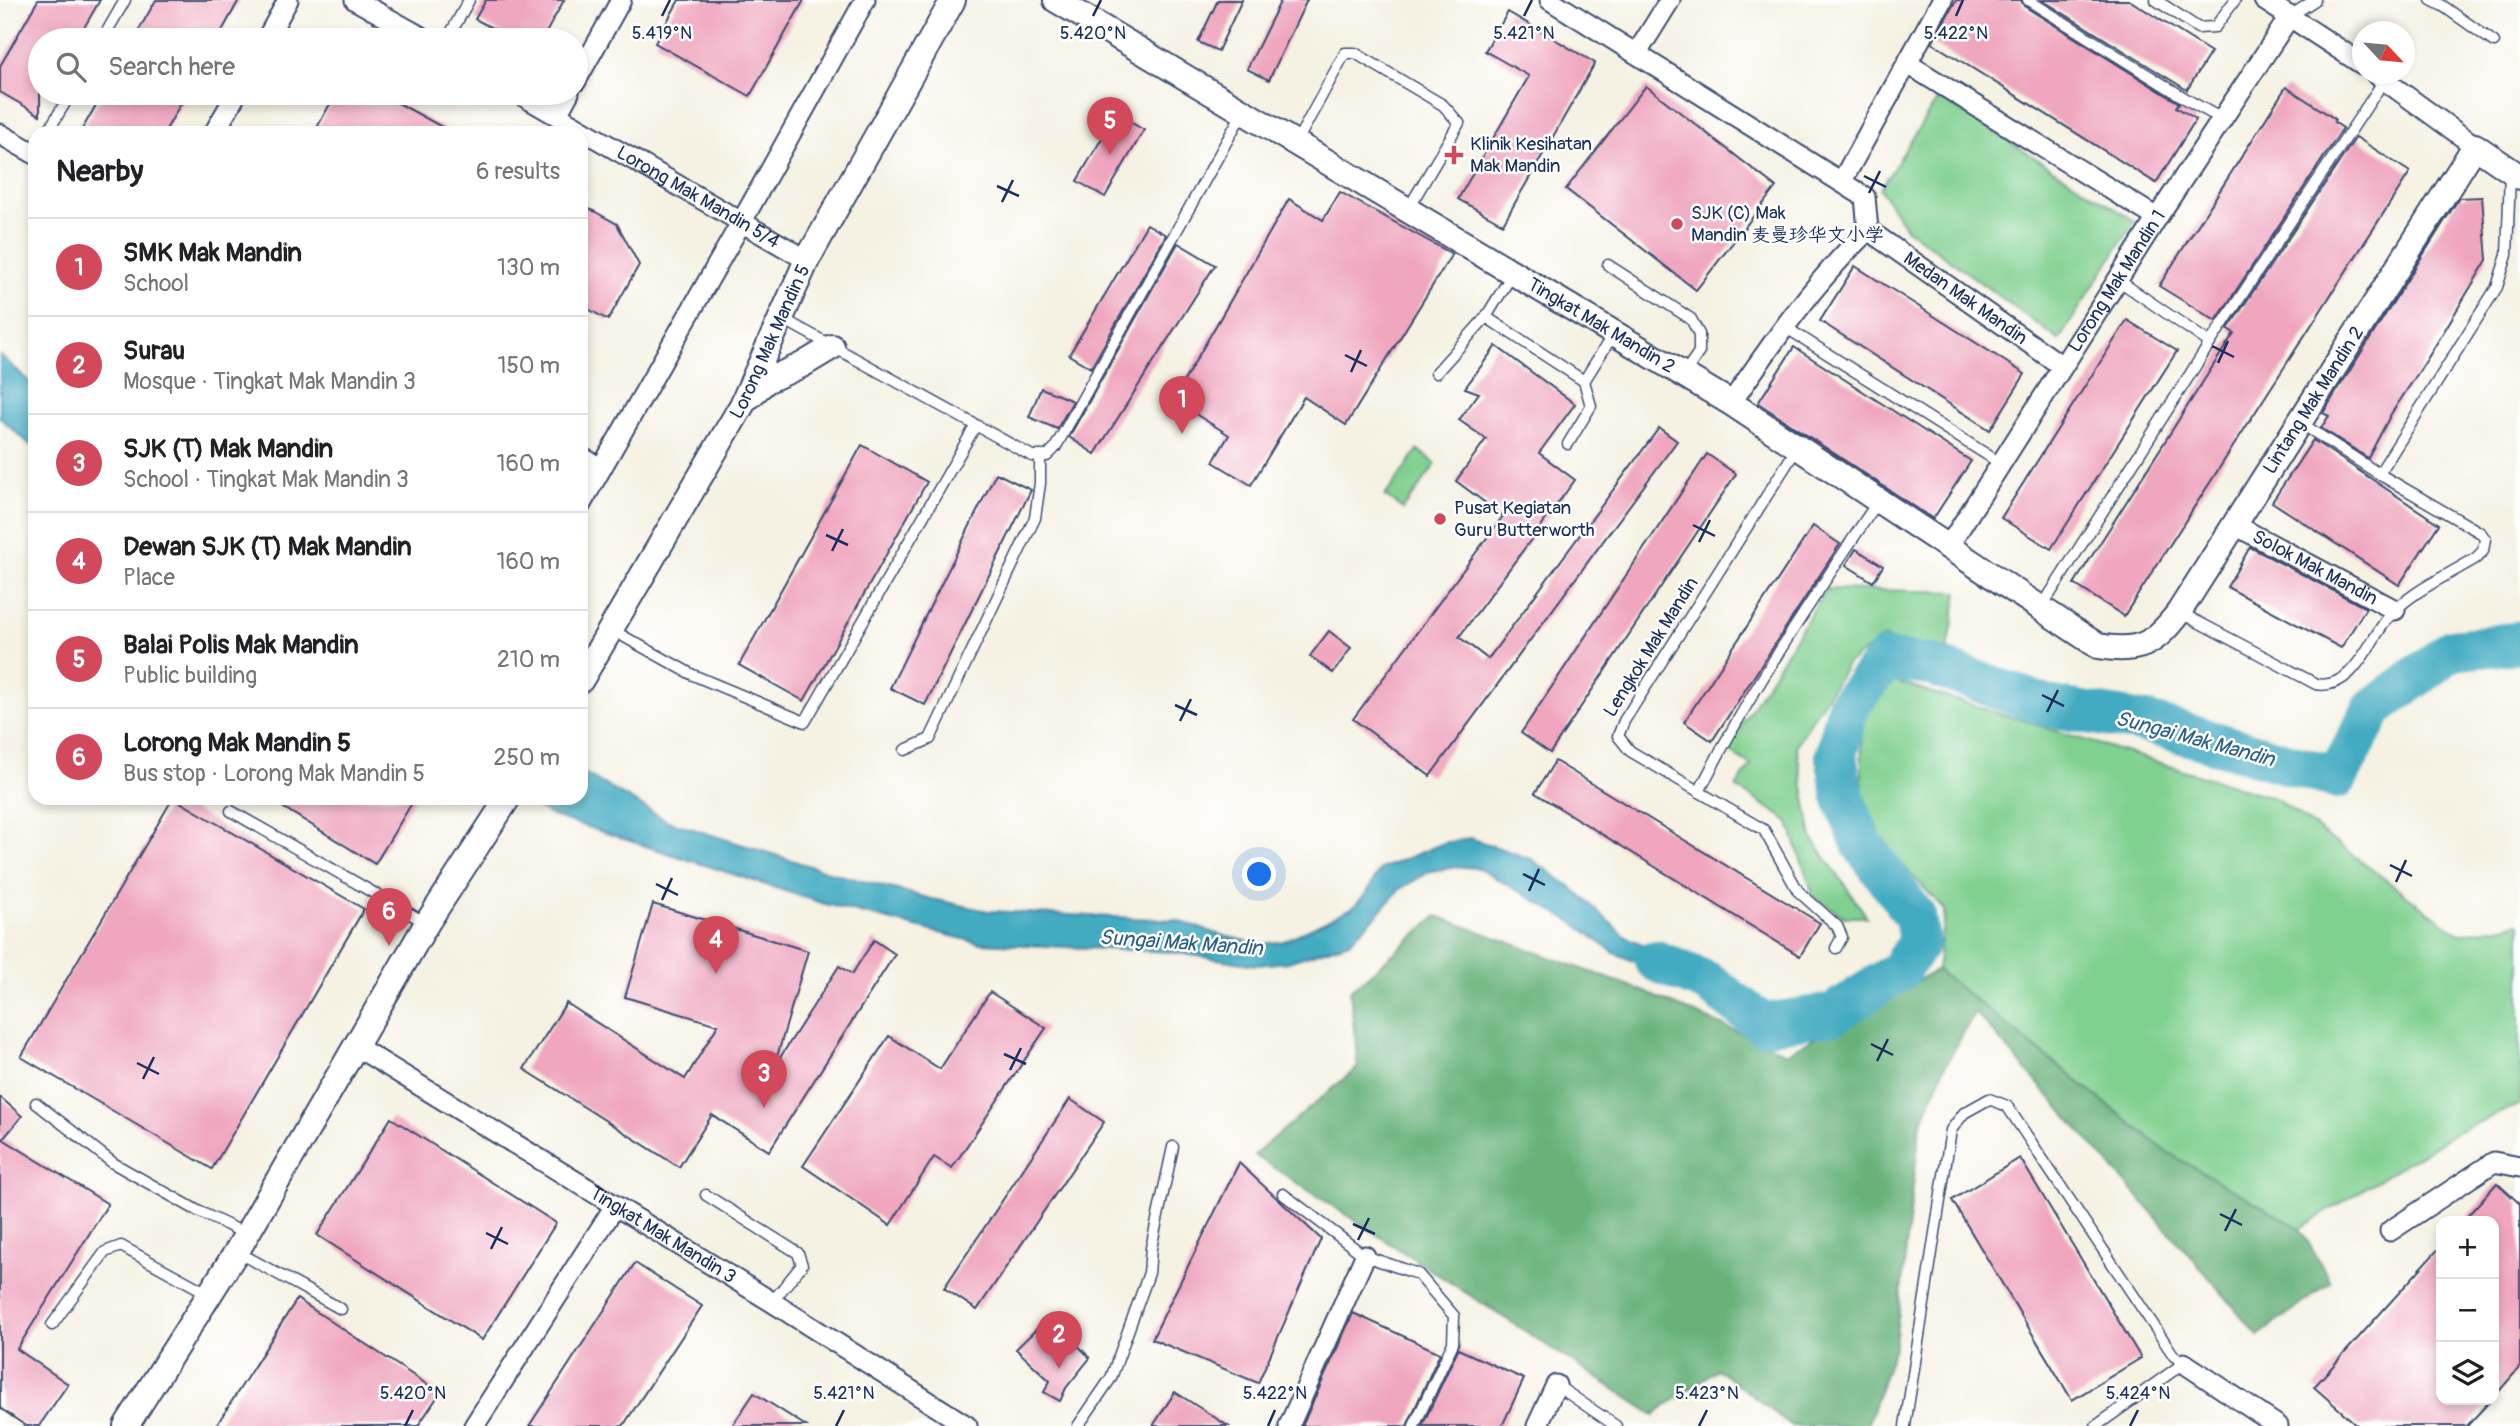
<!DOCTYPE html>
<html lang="en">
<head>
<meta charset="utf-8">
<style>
	:root { --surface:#fff; --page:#f2f2f2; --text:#202124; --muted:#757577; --line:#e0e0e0; --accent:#d1495b }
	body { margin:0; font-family:Pangolin,"LXGW WenKai TC",sans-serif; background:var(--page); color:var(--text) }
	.controls { position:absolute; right:21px; bottom:21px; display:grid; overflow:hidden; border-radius:14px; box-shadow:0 4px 10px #0003 }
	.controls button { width:63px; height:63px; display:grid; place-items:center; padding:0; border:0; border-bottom:2px solid var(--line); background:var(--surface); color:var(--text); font:35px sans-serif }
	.compass { position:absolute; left:2352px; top:21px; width:63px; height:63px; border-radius:50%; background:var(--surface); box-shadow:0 4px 10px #0003; rotate:116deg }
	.you { position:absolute; left:1260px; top:875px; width:24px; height:24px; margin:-18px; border:5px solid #fff; border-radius:50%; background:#1a73e8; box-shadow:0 0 0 10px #1a73e833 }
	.badge { display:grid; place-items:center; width:46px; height:46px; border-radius:50%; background:var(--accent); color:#fff; font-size:23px; font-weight:700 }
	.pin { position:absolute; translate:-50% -58px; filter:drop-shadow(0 2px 4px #0008) }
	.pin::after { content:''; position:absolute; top:37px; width:24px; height:21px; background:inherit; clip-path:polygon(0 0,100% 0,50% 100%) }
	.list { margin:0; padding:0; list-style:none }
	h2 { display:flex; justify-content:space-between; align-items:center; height:91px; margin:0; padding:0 28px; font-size:30px }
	h2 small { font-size:23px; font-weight:400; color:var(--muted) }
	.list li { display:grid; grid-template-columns:46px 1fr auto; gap:21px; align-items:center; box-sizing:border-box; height:98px; padding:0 28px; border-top:2px solid var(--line) }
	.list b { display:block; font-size:26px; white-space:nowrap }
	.list p { margin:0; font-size:23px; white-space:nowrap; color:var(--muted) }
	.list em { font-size:23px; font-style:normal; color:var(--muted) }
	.icon { flex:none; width:38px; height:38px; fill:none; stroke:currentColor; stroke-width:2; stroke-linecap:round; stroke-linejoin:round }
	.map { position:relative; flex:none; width:2520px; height:1426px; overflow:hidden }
	.search { position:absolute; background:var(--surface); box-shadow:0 4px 10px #0003; left:28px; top:28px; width:560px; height:77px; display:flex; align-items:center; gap:18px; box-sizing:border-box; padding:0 24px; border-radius:38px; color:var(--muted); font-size:26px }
	.panel { position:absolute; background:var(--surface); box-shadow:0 4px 10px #0003; left:28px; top:126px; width:560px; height:679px; border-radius:21px }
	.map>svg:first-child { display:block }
</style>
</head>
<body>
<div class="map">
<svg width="2520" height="1426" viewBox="0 0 2520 1426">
	<rect width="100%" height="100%" fill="#fff"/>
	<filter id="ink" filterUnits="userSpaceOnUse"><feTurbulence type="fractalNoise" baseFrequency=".0143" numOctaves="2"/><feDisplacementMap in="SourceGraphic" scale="14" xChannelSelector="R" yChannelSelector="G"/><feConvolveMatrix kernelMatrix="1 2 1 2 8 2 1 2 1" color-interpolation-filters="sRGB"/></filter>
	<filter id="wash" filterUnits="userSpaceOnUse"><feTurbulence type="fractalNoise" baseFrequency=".00686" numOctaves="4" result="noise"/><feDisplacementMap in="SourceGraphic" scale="28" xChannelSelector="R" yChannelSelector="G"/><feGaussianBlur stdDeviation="1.57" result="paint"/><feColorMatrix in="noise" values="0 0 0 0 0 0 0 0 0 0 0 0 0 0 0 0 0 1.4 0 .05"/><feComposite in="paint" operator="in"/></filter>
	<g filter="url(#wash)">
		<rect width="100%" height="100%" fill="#f5f2e3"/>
		<g fill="#80d090" stroke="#4e8077" stroke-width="2">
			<polygon points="1939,97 2135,221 2059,340 1906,228 1880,189"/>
			<polygon points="1418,450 1436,464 1403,509 1385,496"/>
			<polygon points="1826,589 1958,592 1946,661 1884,637 1848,663 1796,745 1812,838 1867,917 1845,917 1814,897 1788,821 1736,787 1751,765 1726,749"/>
			<polygon points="1894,681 2277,799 2459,934 2520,923 2520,1104 2457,1132 2300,1228 2167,1152 1937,970 1945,910 1863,823 1861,720"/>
		</g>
		<polygon fill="#68b27a" stroke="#42706c" stroke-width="2" points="1437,916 1635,988 1787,1053 1937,970 2167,1152 2300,1228 2331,1282 2258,1336 2207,1275 1975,1012 1944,1068 1920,1126 1895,1345 1867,1426 1792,1426 1717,1369 1654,1415 1254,1155 1358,1067 1350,991"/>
		<g fill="#42aac1" stroke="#2e6c90" stroke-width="2">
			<polygon points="0,355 35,387 35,449 0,418"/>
			<polygon points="581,771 668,821 832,873 932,899 988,911 1175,920 1224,936 1262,944 1284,941 1352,908 1366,894 1380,869 1444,843 1470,838 1531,859 1571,887 1626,937 1688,964 1709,983 1681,981 1614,953 1574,923 1478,868 1458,867 1431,871 1400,889 1377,915 1349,942 1288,962 1256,965 1171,952 979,943 825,904 556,817 515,798 581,798"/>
		</g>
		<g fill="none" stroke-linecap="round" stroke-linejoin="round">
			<polyline stroke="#42aac1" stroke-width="42" points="1656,961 1709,983 1763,1024 1833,1014 1899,971 1919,942 1915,916 1862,844 1843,796 1836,755 1848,706 1885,660 1931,665 2047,706 2148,723 2337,778 2373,709 2452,650 2516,643 2520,641"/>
		</g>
		<g id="blocks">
			<g fill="#efa6be">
				<polygon points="38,0 100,0 77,40 40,40 40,115 0,92 0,66"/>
				<polygon points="156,0 239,0 217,40 133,40"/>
				<polygon points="486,0 564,0 542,40 515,40 475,19"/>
				<polygon points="679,0 804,0 750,96 655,43"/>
				<polygon points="1218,0 1242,0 1218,51 1198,42"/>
				<polygon points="1281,0 1307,0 1269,80 1247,69"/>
				<polygon points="1956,0 2021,0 2024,6 2179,103 2176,107 2196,119 2156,183 1932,43"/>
				<polygon points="2042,0 2129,0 2211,52 2187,90"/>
				<polygon points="1508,12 1595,63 1503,224 1458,199 1529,76 1485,51"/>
				<polygon points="1646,86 1776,187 1696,290 1566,189"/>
				<polygon points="2286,87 2335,119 2334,122 2343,128 2216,321 2159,286"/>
				<polygon points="103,93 187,93 164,133 80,133"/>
				<polygon points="336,93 380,93 453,133 314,133"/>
				<polygon points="1116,114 1144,130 1105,197 1077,181"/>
				<polygon points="2356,137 2410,172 2124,616 2074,584 2234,333 2228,329"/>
				<polygon points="1340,192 1452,254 1346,425 1304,397 1251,485 1213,462 1229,435 1173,400 1289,199 1323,220"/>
				<polygon points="2482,197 2487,260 2426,361 2391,414 2368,458 2321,428 2329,416 2323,413 2459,198"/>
				<polygon points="581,204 617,224 639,265 608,320 581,305"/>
				<polygon points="1147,224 1166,235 1091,368 1069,355"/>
				<polygon points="1178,243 1215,265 1095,454 1069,437"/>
				<polygon points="1855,266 2025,374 1990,430 1820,321"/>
				<polygon points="2127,320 2177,351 2051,549 2001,518"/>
				<polygon points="1496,346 1575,404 1539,453 1575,480 1459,637 1488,659 1659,428 1677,441 1430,776 1353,719 1503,516 1456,481 1486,439 1459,420 1479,393 1465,388"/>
				<polygon points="1794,347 1971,461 1933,519 1758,403"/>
				<polygon points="1041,388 1073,401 1057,429 1029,417"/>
				<polygon points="2313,440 2439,524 2399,585 2272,502"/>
				<polygon points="862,445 927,482 804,701 739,665"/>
				<polygon points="1707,454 1736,474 1550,753 1521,733"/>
				<polygon points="996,473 1031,490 925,705 890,688"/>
				<polygon points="1813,526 1840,544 1712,741 1684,722"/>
				<polygon points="2250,547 2366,608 2341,648 2227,587"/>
				<polygon points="1856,549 1883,566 1873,582 1846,565"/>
				<polygon points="1329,631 1351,648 1333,673 1310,656"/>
				<polygon points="1555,761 1820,923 1800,956 1535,793"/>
				<polygon points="173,798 364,909 212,1169 21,1057"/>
				<polygon points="268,798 415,798 375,864"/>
				<polygon points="653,904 808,951 774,1067 839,966 852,974 874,940 895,954 769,1151 712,1115 679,1167 524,1069 566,1003 685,1079 718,1025 625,997"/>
				<polygon points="990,992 1046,1028 952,1168 934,1157 890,1225 803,1166 889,1036 940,1069"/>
				<polygon points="0,1097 22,1116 3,1139 108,1204 17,1349 68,1384 39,1426 26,1426 0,1408"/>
				<polygon points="1070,1099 1104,1122 977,1310 944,1288"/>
				<polygon points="391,1118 556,1223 482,1340 317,1235"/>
				<polygon points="2020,1158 2141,1358 2072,1400 1952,1200"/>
				<polygon points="1239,1163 1321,1239 1258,1383 1152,1339"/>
				<polygon points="2497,1183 2520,1204 2520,1367 2494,1397 2494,1221 2463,1221"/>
				<polygon points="2441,1246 2441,1400 2491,1400 2467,1426 2358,1426 2314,1387"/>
				<polygon points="635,1263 702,1306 623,1426 529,1426"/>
				<polygon points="297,1299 440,1393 418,1426 216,1426"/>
				<polygon points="1353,1313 1440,1353 1407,1426 1302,1426"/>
				<polygon points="1050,1316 1090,1358 1066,1388 1060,1401 1044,1392 1050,1381 1016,1349"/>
				<polygon points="1458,1349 1524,1379 1502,1426 1422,1426"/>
				<polygon points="1175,1392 1228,1426 1153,1426"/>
				<polygon points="754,1393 806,1426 732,1426"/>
			</g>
		</g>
	</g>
	<g filter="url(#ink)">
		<use href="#blocks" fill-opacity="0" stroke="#3c4c72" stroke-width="2"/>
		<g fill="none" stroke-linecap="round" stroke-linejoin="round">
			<g stroke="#3c4c72" stroke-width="13">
				<g id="service">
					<polyline points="2028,0 2191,102 2222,119"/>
					<polyline points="2156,0 2198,28 2215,27 2235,0"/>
					<polyline points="2431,0 2443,6 2494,42"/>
					<polyline points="2290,16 2315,0"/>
					<polyline points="102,40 125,0"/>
					<polyline points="447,40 469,0"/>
					<polyline points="47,133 71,93"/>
					<polyline points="1296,143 1345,53 1355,53 1443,105 1459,123 1408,209"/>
					<polyline points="1608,265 1691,319 1699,334 1699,352 1684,374"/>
					<polyline points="2118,280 2210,343"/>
					<polyline points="1486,317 1513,273"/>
					<polyline points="783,319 1032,456 1047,456 1055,448 1243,112"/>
					<polyline points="1785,327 2000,463"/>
					<polyline points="1436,373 1486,317 1584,381"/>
					<polyline points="1568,444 1591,406 1584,381 1614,333"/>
					<polyline points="1797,448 1624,721 1618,736 1630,751 1764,830 1798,891 1837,926 1842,937 1836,948"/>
					<polyline points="2379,474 2497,287 2507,255 2510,174"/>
					<polyline points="2041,608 2210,343 2385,79"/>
					<path d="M 2179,612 L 2316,684 C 2352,691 2369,642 2387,619 C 2409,592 2447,576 2476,558 L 2483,551 L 2485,539 L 2481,533 L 2379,474 L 2299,422"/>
					<polyline points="612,630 693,675 805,722 976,425"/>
					<polyline points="905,750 930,739 1035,518 1040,483 1040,457"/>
					<path d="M 1699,792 C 1750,690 1815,596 1878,501"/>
					<polyline points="231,811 426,923"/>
					<polyline points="36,1103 113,1163 198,1211 246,1234"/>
					<polyline points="1283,1194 1365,1256 1418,1274 1454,1316 1453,1343 1414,1426"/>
					<polyline points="706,1195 798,1253 802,1265 772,1302"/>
					<polyline points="238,1252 341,1309"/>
					<polyline points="52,1325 105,1252 121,1246 209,1294"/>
					<polyline points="1556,1385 1616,1426"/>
					<polyline points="1078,1426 1111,1378 1149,1273 1151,1248 1173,1147"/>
					<polyline points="1905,1426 1951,1130 1964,1113 1989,1099 2007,1106 2174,1356 2184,1363 2096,1426"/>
				</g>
			</g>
			<g stroke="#3c4c72" stroke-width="23">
				<g id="minor">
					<polyline points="355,0 427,40"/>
					<path d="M 1550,0 L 1865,197 L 1868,230 C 1815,281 1773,342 1731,403"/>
					<polyline points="2264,0 2362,64"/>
					<polyline points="266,40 288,0"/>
					<polyline points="1637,53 1670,0"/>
					<polyline points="1908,64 2157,218"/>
					<polyline points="2376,74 2475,146"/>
					<polyline points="576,81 621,0"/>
					<path id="s1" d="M 518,93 L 807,260"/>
					<polyline points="557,115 569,93"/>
					<polyline points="214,133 237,93"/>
					<polyline points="0,134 35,154"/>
					<polyline points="1842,181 1942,0"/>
					<path id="s2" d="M 1868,230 L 2062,366"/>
					<polyline points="581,457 601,468"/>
					<polyline points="581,504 741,223 865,0"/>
					<path id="s3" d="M 2233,524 L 2395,610"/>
					<path id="s4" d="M 1948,547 L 2157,218 L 2290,16"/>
					<path id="s5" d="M 357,1047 L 772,1302 L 967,1426"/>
					<polyline points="2390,1231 2494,1162 2520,1167"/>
					<polyline points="2184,1363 2278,1426"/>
					<polyline points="474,1426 615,1206"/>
					<polyline points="1289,1426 1365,1256"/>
					<polyline points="1537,1426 1556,1385"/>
				</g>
			</g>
			<g stroke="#3c4c72" stroke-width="28">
				<g id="tertiary">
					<path id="s6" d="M 1056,0 L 1731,403 L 2098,646 C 2139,653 2154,645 2179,612 L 2475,146 L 2520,177"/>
					<polyline points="750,396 766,381 802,365 832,347"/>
					<path id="s7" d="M 581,680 L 742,405 L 807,260 L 953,0"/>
					<polyline points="126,1426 237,1251 427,923 508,798"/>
				</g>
			</g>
			<use href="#service" stroke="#fff" stroke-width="10"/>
			<use href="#minor" stroke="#fff" stroke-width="19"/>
			<use href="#tertiary" stroke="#fff" stroke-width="24"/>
		</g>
	</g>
	<path fill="none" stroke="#1b2f5e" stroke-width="2.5" d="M 662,16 L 670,0M 1093,16 L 1101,0M 1524,16 L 1532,0M 1956,16 L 1963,0M 1864,176 L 1886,187M 997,186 L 1019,196M 1869,193 L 1880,171M 1002,202 L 1013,180M 2212,346 L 2234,357M 1345,355 L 1367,366M 2218,363 L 2228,341M 1351,372 L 1361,350M 1693,525 L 1715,536M 826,535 L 848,545M 1699,542 L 1710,520M 832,551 L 843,529M 2042,695 L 2064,706M 1175,705 L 1197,715M 2047,712 L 2058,690M 1180,721 L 1191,699M 2390,865 L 2412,876M 1523,874 L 1545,885M 2396,882 L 2406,860M 656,884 L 678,895M 1529,891 L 1539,869M 662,900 L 672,878M 1871,1044 L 1893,1055M 1004,1054 L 1026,1064M 1877,1061 L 1888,1039M 137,1063 L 159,1074M 1010,1070 L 1021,1048M 143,1079 L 154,1057M 2220,1214 L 2242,1225M 1353,1224 L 1375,1234M 2225,1231 L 2236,1209M 486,1233 L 508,1244M 1358,1240 L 1369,1218M 491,1249 L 502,1227M 405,1426 L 413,1410M 836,1426 L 844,1410M 1268,1426 L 1275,1410M 1699,1426 L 1707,1410M 2130,1426 L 2138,1410"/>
	<g fill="#d1495b" stroke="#fff" stroke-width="2.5">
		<path d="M1450.5 144.5h7v7h7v7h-7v7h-7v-7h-7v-7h7z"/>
		<circle cx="1677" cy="224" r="7"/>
		<circle cx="1440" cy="519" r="7"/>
	</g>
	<g text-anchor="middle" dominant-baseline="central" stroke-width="5" stroke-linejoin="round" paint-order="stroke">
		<g font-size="19" fill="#1b2f5e" stroke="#fff" text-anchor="start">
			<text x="1470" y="144">Klinik Kesihatan<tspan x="1470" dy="22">Mak Mandin</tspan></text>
			<text x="1691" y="213">SJK (C) Mak<tspan x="1691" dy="22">Mandin 麦曼珍华文小学</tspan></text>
			<text x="1454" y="508">Pusat Kegiatan<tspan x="1454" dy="22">Guru Butterworth</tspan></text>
		</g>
		<g font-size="19" fill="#1b2f5e" stroke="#fff">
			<text stroke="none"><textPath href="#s1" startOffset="208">Lorong Mak Mandin 5/4</textPath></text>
			<text stroke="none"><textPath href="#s4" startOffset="315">Lorong Mak Mandin 1</textPath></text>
			<text stroke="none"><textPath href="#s2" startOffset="119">Medan Mak Mandin</textPath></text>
			<text stroke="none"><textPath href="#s6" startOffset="635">Tingkat Mak Mandin 2</textPath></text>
			<text stroke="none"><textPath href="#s7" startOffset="388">Lorong Mak Mandin 5</textPath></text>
			<text stroke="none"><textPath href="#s6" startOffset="1572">Lintang Mak Mandin 2</textPath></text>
			<text stroke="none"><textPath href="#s3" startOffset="93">Solok Mak Mandin</textPath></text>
			<text transform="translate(1651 647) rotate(-58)">Lengkok Mak Mandin</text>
			<text stroke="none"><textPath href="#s5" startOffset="359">Tingkat Mak Mandin 3</textPath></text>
		</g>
		<g font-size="21" font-style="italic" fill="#2b6086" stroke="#fff">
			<text transform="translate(2195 739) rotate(15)">Sungai Mak Mandin</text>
			<text transform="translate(1181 943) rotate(4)">Sungai Mak Mandin</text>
		</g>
	</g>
	<g font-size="18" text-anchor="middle" fill="#1b2f5e" stroke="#fff" stroke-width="5" stroke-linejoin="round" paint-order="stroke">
		<text x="662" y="39">5.419°N</text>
		<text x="1093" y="39">5.420°N</text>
		<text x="1524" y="39">5.421°N</text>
		<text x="1956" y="39">5.422°N</text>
		<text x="413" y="1399">5.420°N</text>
		<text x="844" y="1399">5.421°N</text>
		<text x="1275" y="1399">5.422°N</text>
		<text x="1707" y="1399">5.423°N</text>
		<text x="2138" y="1399">5.424°N</text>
	</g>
</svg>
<div class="controls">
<button>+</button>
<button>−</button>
<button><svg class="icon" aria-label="layers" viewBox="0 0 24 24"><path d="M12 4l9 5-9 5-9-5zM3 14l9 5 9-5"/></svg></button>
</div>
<svg class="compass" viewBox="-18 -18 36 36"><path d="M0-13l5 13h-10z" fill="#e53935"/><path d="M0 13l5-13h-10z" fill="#757577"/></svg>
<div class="you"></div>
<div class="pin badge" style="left:1182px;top:434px">1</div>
<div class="pin badge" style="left:1059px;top:1369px">2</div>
<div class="pin badge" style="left:764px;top:1108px">3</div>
<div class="pin badge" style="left:716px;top:974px">4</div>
<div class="pin badge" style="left:1110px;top:155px">5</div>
<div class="pin badge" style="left:389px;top:946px">6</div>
<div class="search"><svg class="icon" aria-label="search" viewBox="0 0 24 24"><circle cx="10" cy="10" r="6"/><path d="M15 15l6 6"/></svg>Search here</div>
<section class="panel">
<h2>Nearby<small>6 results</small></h2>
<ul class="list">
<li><span class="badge">1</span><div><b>SMK Mak Mandin</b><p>School</p></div><em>130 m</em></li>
<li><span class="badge">2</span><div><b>Surau</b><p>Mosque · Tingkat Mak Mandin 3</p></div><em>150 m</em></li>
<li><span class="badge">3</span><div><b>SJK (T) Mak Mandin</b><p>School · Tingkat Mak Mandin 3</p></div><em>160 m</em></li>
<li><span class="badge">4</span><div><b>Dewan SJK (T) Mak Mandin</b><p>Place</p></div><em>160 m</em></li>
<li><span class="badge">5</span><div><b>Balai Polis Mak Mandin</b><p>Public building</p></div><em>210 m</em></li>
<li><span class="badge">6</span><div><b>Lorong Mak Mandin 5</b><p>Bus stop · Lorong Mak Mandin 5</p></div><em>250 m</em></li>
</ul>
</section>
</div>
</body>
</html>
